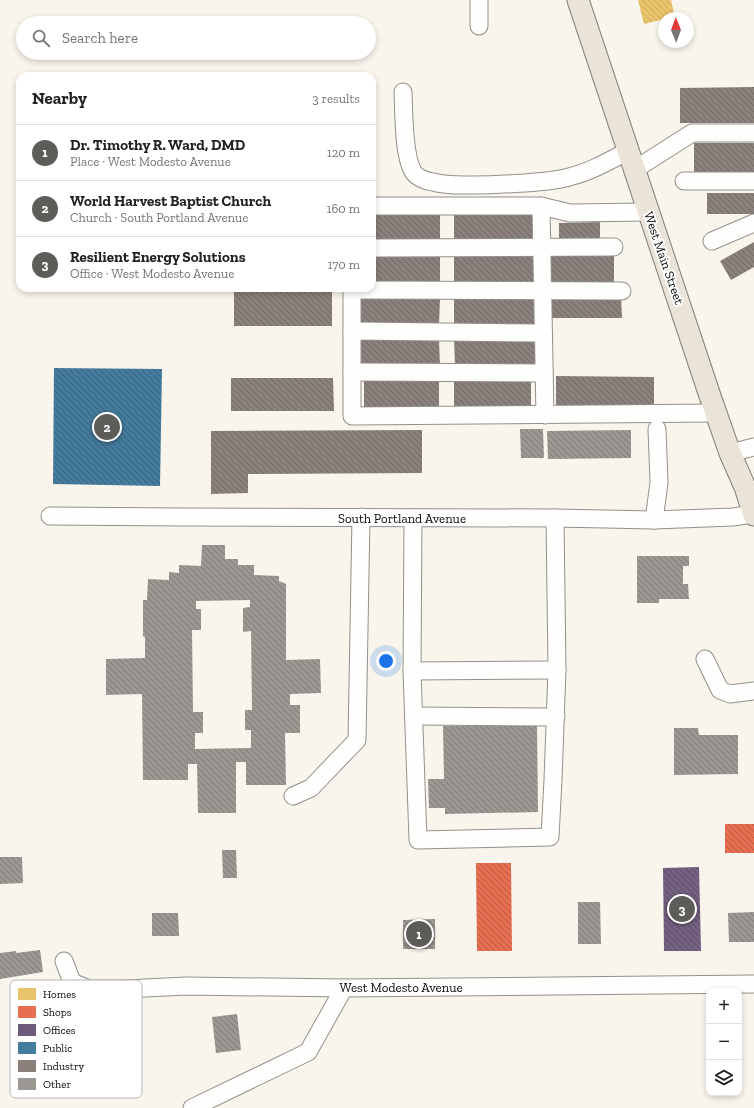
<!DOCTYPE html>
<html lang="en">
<head>
<meta charset="utf-8">
<style>
	:root { --surface:#fff; --page:#f2f2f2; --text:#222; --muted:#767676; --line:#e0e0e0; --accent:#5e5c59 }
	body { margin:0; font-family:"Zilla Slab",serif; background:var(--page); color:var(--text) }
	.controls { position:absolute; right:12px; bottom:12px; display:grid; overflow:hidden; border-radius:8px; box-shadow:0 2px 6px #0003 }
	.controls button { width:36px; height:36px; display:grid; place-items:center; padding:0; border:0; border-bottom:1px solid var(--line); background:var(--surface); color:var(--text); font:20px sans-serif }
	.compass { position:absolute; left:658px; top:12px; width:36px; height:36px; border-radius:50%; background:var(--surface); box-shadow:0 2px 6px #0003; rotate:359deg }
	.you { position:absolute; left:386px; top:661px; width:14px; height:14px; margin:-10px; border:3px solid #fff; border-radius:50%; background:#1a73e8; box-shadow:0 0 0 6px #1a73e833 }
	.badge { display:grid; place-items:center; width:26px; height:26px; border-radius:50%; background:var(--accent); color:#fff; font-size:13px; font-weight:700 }
	.pin { position:absolute; translate:-50% -50%; border:2px solid #fff; box-shadow:0 1px 4px #0006 }
	.list { margin:0; padding:0; list-style:none }
	h2 { display:flex; justify-content:space-between; align-items:center; height:52px; margin:0; padding:0 16px; font-size:17px }
	h2 small { font-size:13px; font-weight:400; color:var(--muted) }
	.list li { display:grid; grid-template-columns:26px 1fr auto; gap:12px; align-items:center; box-sizing:border-box; height:56px; padding:0 16px; border-top:1px solid var(--line) }
	.list b { display:block; font-size:15px; white-space:nowrap }
	.list p { margin:0; font-size:13px; white-space:nowrap; color:var(--muted) }
	.list em { font-size:13px; font-style:normal; color:var(--muted) }
	.icon { flex:none; width:22px; height:22px; fill:none; stroke:currentColor; stroke-width:2; stroke-linecap:round; stroke-linejoin:round }
	.map { position:relative; flex:none; width:754px; height:1108px; overflow:hidden }
	.search { position:absolute; background:var(--surface); box-shadow:0 2px 6px #0003; left:16px; top:16px; width:360px; height:44px; display:flex; align-items:center; gap:10px; box-sizing:border-box; padding:0 14px; border-radius:22px; color:var(--muted); font-size:15px }
	.panel { position:absolute; background:var(--surface); box-shadow:0 2px 6px #0003; left:16px; top:72px; width:360px; height:220px; border-radius:12px }
	.map>svg:first-child { display:block }
</style>
</head>
<body>
<div class="map">
<svg width="754" height="1108" viewBox="0 0 754 1108">
	<defs>
		<pattern id="homes-back-hatch" width="6" height="6" patternUnits="userSpaceOnUse"><rect width="6" height="6" fill="#e9c46a"/><path d="M-1 5l2 2M0 0l6 6M5-1l2 2" fill="none" stroke="#c6a75b"/></pattern>
		<pattern id="shops-back-hatch" width="6" height="6" patternUnits="userSpaceOnUse"><rect width="6" height="6" fill="#e76f51"/><path d="M-1 5l2 2M0 0l6 6M5-1l2 2" fill="none" stroke="#b95941"/></pattern>
		<pattern id="offices-back-hatch" width="6" height="6" patternUnits="userSpaceOnUse"><rect width="6" height="6" fill="#6d597a"/><path d="M-1 5l2 2M0 0l6 6M5-1l2 2" fill="none" stroke="#7f7089"/></pattern>
		<pattern id="public-back-hatch" width="6" height="6" patternUnits="userSpaceOnUse"><rect width="6" height="6" fill="#457b9d"/><path d="M-1 5l2 2M0 0l6 6M5-1l2 2" fill="none" stroke="#38637e"/></pattern>
		<pattern id="industry-back-hatch" width="6" height="6" patternUnits="userSpaceOnUse"><rect width="6" height="6" fill="#8a817c"/><path d="M-1 5l2 2M0 0l6 6M5-1l2 2" fill="none" stroke="#6f6864"/></pattern>
		<pattern id="building-back-hatch" width="6" height="6" patternUnits="userSpaceOnUse"><rect width="6" height="6" fill="#9b9893"/><path d="M-1 5l2 2M0 0l6 6M5-1l2 2" fill="none" stroke="#7d7a76"/></pattern>
	</defs>
	<rect width="100%" height="100%" fill="#f9f5ed"/>
	<polygon fill="url(#homes-back-hatch)" points="638,0 671,0 675,17 664,18 664,19 644,24"/>
	<g fill="url(#shops-back-hatch)">
		<rect x="725" y="824" width="29" height="29"/>
		<polygon points="476,863 511,863 512,951 477,951"/>
	</g>
	<polygon fill="url(#offices-back-hatch)" points="699,867 701,951 664,951 663,868"/>
	<polygon fill="url(#public-back-hatch)" points="54,368 162,369 160,486 53,484"/>
	<g fill="url(#industry-back-hatch)">
		<polygon points="754,87 754,123 680,123 680,88"/>
		<rect x="694" y="143" width="60" height="29"/>
		<rect x="707" y="193" width="47" height="21"/>
		<polygon points="372,213 440,214 440,242 372,242"/>
		<polygon points="454,214 532,214 532,243 454,242"/>
		<polygon points="600,222 600,244 559,244 559,223"/>
		<polygon points="754,242 754,267 731,280 720,261"/>
		<polygon points="372,256 440,256 440,285 372,284"/>
		<rect x="454" y="256" width="84" height="29"/>
		<polygon points="551,256 614,256 614,284 551,285"/>
		<polygon points="234,290 332,291 332,326 234,326"/>
		<polygon points="621,296 622,318 551,318 551,297"/>
		<polygon points="357,297 440,297 439,326 357,326"/>
		<rect x="454" y="298" width="83" height="29"/>
		<polygon points="454,338 538,338 538,367 455,367"/>
		<polygon points="357,339 439,339 440,367 357,367"/>
		<polygon points="556,376 654,377 654,405 556,405"/>
		<polygon points="231,378 333,378 334,411 231,411"/>
		<rect x="364" y="380" width="75" height="29"/>
		<rect x="454" y="380" width="77" height="30"/>
		<polygon points="422,430 422,473 248,474 248,493 211,494 211,431"/>
	</g>
	<g fill="url(#building-back-hatch)" fill-rule="evenodd">
		<polygon points="520,429 543,429 544,458 521,458"/>
		<polygon points="631,430 631,458 548,459 547,431"/>
		<path d="M 202,545 L 225,545 L 225,559 L 238,559 L 238,565 L 254,565 L 254,575 L 279,576 L 279,581 L 286,584 L 286,660 L 320,659 L 321,693 L 290,694 L 290,705 L 300,705 L 300,733 L 285,733 L 286,785 L 246,785 L 246,762 L 236,762 L 236,813 L 198,813 L 197,764 L 188,764 L 188,780 L 143,780 L 142,694 L 106,695 L 106,659 L 145,658 L 145,637 L 143,636 L 143,600 L 147,600 L 148,579 L 169,580 L 169,572 L 179,573 L 179,565 L 201,566 ZM 250,600 L 250,607 L 243,608 L 243,632 L 251,631 L 252,710 L 245,710 L 245,730 L 251,730 L 251,748 L 195,749 L 195,733 L 203,733 L 203,712 L 193,712 L 192,630 L 201,630 L 201,609 L 196,609 L 196,601 Z"/>
		<polygon points="637,556 689,556 689,566 683,566 683,584 688,584 689,599 659,599 659,603 637,603"/>
		<polygon points="537,725 538,812 445,814 445,808 429,808 428,779 444,779 443,726"/>
		<polygon points="674,728 698,728 699,735 738,735 738,774 674,775"/>
		<polygon points="222,850 236,850 237,878 223,878"/>
		<polygon points="0,857 22,857 23,883 0,884"/>
		<polygon points="578,902 600,902 601,944 578,944"/>
		<polygon points="754,912 754,942 729,942 728,913"/>
		<polygon points="152,913 178,913 179,936 152,936"/>
		<polygon points="435,919 435,949 403,949 403,920"/>
		<polygon points="40,950 43,972 0,979 0,953 16,951 16,953"/>
		<polygon points="237,1014 241,1050 216,1053 212,1017"/>
	</g>
	<g fill="none" stroke-linecap="round" stroke-linejoin="round">
		<g stroke="#92908c" stroke-width="19">
			<g id="minor">
				<polyline points="479,0 479,26"/>
				<path d="M 403,92 C 404,111 403,158 414,173 C 418,178 427,181 433,182 C 447,186 461,185 475,185 C 492,185 508,184 524,183 C 539,182 555,181 569,177 C 590,172 609,161 628,151"/>
				<polyline points="634,170 692,133 754,133"/>
				<polyline points="684,181 754,181"/>
				<polyline points="372,206 541,206 570,213 648,212"/>
				<polyline points="541,206 545,415"/>
				<polyline points="712,241 754,223"/>
				<polyline points="372,248 614,247"/>
				<polyline points="352,288 352,416 716,413"/>
				<polyline points="352,290 622,291"/>
				<polyline points="352,331 543,333"/>
				<polyline points="352,372 544,373"/>
				<polyline points="730,453 754,447"/>
				<polyline points="50,516 183,517 555,518 654,520 733,517 754,514"/>
				<polyline points="413,518 412,671 418,840 550,837 553,780 557,670 555,518"/>
				<polyline points="654,520 659,483 657,429"/>
				<polyline points="705,659 720,690 730,694 754,691"/>
				<polyline points="412,671 557,670"/>
				<polyline points="414,716 556,717"/>
				<polyline points="293,796 311,788 357,740 361,517"/>
				<polyline points="64,961 72,982 89,989 125,989 186,986 344,988 754,984"/>
				<polyline points="192,1108 308,1052 344,988"/>
			</g>
		</g>
		<g stroke="#7f7d7a" stroke-width="23">
			<polyline id="major" points="578,0 710,396 730,453 745,487 754,515"/>
		</g>
		<use href="#minor" stroke="#fefefc" stroke-width="17"/>
		<use href="#major" stroke="#eae3d7" stroke-width="21"/>
	</g>
	<g text-anchor="middle" dominant-baseline="central" stroke-width="4" stroke-linejoin="round" paint-order="stroke">
		<g font-size="13" fill="#0a0a0a" stroke="#fff">
			<text transform="translate(664 258) rotate(71)">West Main Street</text>
			<text x="402" y="518">South Portland Avenue</text>
			<text x="401" y="987">West Modesto Avenue</text>
		</g>
	</g>
	<rect x="10" y="980" width="132" height="118" rx="6" fill="#fff" stroke="#b6b6b6" stroke-width="1"/>
	<rect x="18" y="988" width="18" height="12" fill="#e9c46a"/>
	<rect x="18" y="1006" width="18" height="12" fill="#e76f51"/>
	<rect x="18" y="1024" width="18" height="12" fill="#6d597a"/>
	<rect x="18" y="1042" width="18" height="12" fill="#457b9d"/>
	<rect x="18" y="1060" width="18" height="12" fill="#8a817c"/>
	<rect x="18" y="1078" width="18" height="12" fill="#9b9893"/>
	<g font-size="11" fill="#0a0a0a">
		<text x="43" y="998">Homes</text>
		<text x="43" y="1016">Shops</text>
		<text x="43" y="1034">Offices</text>
		<text x="43" y="1052">Public</text>
		<text x="43" y="1070">Industry</text>
		<text x="43" y="1088">Other</text>
	</g>
</svg>
<div class="controls">
<button>+</button>
<button>−</button>
<button><svg class="icon" aria-label="layers" viewBox="0 0 24 24"><path d="M12 4l9 5-9 5-9-5zM3 14l9 5 9-5"/></svg></button>
</div>
<svg class="compass" viewBox="-18 -18 36 36"><path d="M0-13l5 13h-10z" fill="#e53935"/><path d="M0 13l5-13h-10z" fill="#767676"/></svg>
<div class="you"></div>
<div class="pin badge" style="left:419px;top:934px">1</div>
<div class="pin badge" style="left:107px;top:427px">2</div>
<div class="pin badge" style="left:682px;top:909px">3</div>
<div class="search"><svg class="icon" aria-label="search" viewBox="0 0 24 24"><circle cx="10" cy="10" r="6"/><path d="M15 15l6 6"/></svg>Search here</div>
<section class="panel">
<h2>Nearby<small>3 results</small></h2>
<ul class="list">
<li><span class="badge">1</span><div><b>Dr. Timothy R. Ward, DMD</b><p>Place · West Modesto Avenue</p></div><em>120 m</em></li>
<li><span class="badge">2</span><div><b>World Harvest Baptist Church</b><p>Church · South Portland Avenue</p></div><em>160 m</em></li>
<li><span class="badge">3</span><div><b>Resilient Energy Solutions</b><p>Office · West Modesto Avenue</p></div><em>170 m</em></li>
</ul>
</section>
</div>
</body>
</html>
